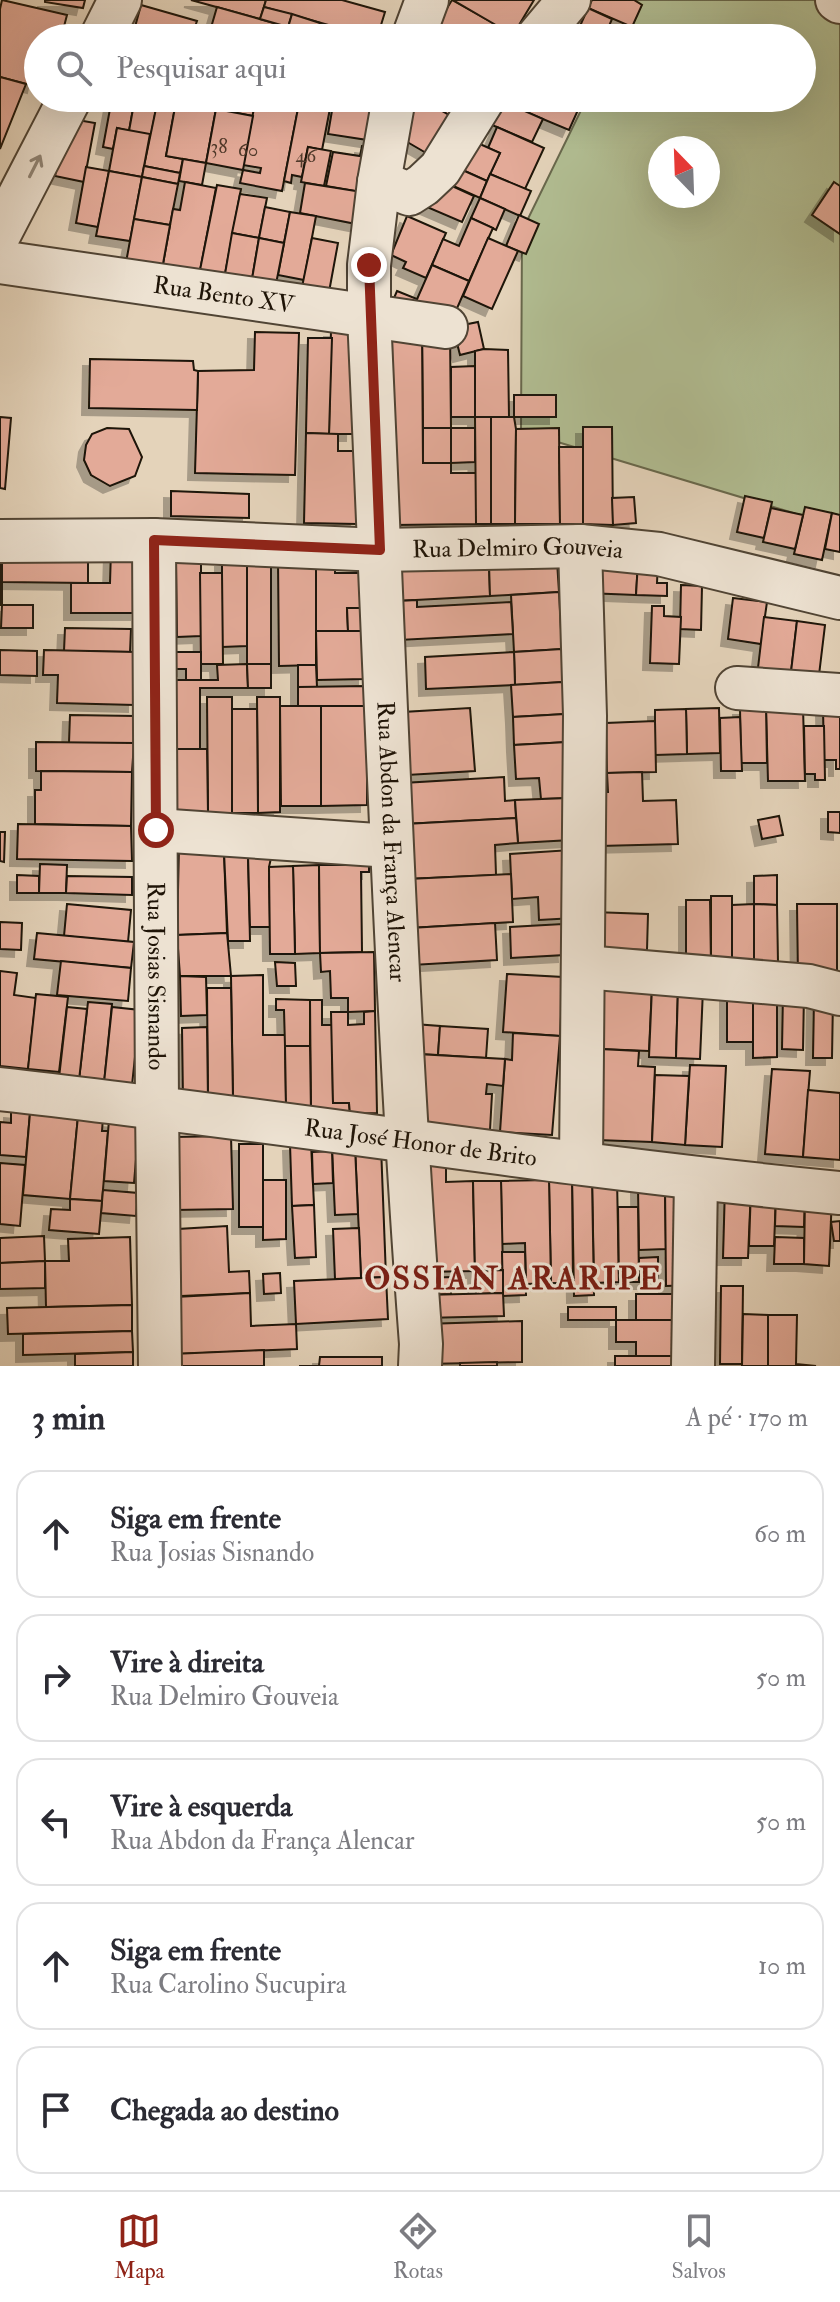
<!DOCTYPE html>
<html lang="pt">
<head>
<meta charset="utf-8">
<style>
	:root { --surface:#fff; --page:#f2f2f3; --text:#2b2b33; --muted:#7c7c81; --line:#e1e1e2; --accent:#8f2418 }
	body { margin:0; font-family:"IM FELL Double Pica",serif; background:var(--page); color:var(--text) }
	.compass { position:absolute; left:648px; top:136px; width:72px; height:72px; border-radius:50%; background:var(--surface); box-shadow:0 8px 32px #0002; rotate:337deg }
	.stop { position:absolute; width:24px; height:24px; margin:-18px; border:6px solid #8f2418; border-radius:50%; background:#fff }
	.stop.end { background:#8f2418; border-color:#fff; box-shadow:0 2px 8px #0008 }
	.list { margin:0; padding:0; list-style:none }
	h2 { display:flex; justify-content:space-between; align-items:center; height:104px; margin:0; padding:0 32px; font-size:34px }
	h2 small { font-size:26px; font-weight:400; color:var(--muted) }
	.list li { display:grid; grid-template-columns:52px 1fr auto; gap:24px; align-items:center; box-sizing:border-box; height:128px; margin:0 16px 16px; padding:0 16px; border:2px solid var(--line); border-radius:24px }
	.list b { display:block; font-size:30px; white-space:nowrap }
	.list p { margin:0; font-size:26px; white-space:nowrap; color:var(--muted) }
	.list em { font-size:26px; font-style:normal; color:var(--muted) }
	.icon { flex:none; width:44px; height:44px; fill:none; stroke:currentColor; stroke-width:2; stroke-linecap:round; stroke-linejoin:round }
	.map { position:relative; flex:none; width:840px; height:1366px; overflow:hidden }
	.search { position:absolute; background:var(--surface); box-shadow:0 8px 32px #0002; left:24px; right:24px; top:24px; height:88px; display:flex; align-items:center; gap:20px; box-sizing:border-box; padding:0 28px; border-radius:44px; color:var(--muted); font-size:30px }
	.sheet { height:824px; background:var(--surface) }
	nav { display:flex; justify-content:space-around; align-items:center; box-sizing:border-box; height:112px; border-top:2px solid var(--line); background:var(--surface); font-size:22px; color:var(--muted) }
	nav a { display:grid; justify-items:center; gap:4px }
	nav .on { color:var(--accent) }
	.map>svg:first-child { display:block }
</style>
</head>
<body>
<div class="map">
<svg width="840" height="1366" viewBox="0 0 840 1366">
	<defs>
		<filter id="shadow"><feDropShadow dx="-7" dy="7" stdDeviation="0" flood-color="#0004"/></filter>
	</defs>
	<rect width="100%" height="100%" fill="#e4d3ba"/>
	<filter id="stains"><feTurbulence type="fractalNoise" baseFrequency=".0025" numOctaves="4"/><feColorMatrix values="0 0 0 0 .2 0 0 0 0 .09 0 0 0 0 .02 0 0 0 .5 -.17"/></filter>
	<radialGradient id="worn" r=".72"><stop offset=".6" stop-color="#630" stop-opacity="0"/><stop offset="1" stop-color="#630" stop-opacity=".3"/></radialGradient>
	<path fill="#b1bd92" stroke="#68684c" stroke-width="2" fill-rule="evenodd" d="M 635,0 L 840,0 L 840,527 L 521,431 L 522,231 L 587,98 L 802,98 L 802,38 L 616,38 ZM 660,148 L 708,148 L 708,196 L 660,196 Z"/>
	<g fill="#e3aa98" stroke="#1f1407" stroke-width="2" filter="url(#shadow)">
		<polygon points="2,0 67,15 61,38 38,38 38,68 34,86 0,77 0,9"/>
		<polygon points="45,0 85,0 83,8 45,2"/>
		<polygon points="191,0 266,0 260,19"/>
		<polygon points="266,0 342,0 385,12 377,38 375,38 264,7"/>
		<polygon points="452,0 507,31 503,38 429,38"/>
		<polygon points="453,0 534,0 513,35"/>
		<polygon points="592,0 634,0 642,5 632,27 588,8"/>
		<polygon points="141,5 197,21 191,38 132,38"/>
		<polygon points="217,7 288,27 285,38 208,38"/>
		<polygon points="264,7 292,14 288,27 260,19"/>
		<polygon points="588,8 612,19 604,38 583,38 576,35"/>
		<polygon points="292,14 320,23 315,38 285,38"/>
		<polygon points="334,26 375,38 331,38"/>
		<polygon points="0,77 26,84 0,149"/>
		<polygon points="112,98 135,98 129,131 117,128 113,149 103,147"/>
		<polygon points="135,98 158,99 151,135 129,131"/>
		<polygon points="218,98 256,98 253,116 216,109"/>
		<polygon points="256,98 299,104 282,191 240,183 243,170 260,173 261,168 243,165"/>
		<polygon points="300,98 332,98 322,150 308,147 302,177 292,175 291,183 284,181"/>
		<polygon points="419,98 468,98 456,119"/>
		<polygon points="419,98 456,119 433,157 397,136"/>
		<polygon points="532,98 550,98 578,110 569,130 526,112"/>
		<polygon points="550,98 576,98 572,107"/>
		<polygon points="158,99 176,102 166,156 183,159 180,173 144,166"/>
		<polygon points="334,99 380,106 374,141 328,134"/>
		<polygon points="502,101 543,119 532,142 492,125"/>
		<polygon points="176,102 216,109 206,163 166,156"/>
		<polygon points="216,109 253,116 243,170 206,163"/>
		<polygon points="66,118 95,123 84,182 55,176"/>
		<polygon points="497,127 544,148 525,189 490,174 500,153 488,148"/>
		<polygon points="117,128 150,134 142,177 109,171"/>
		<polygon points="471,140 500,153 487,181 458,168"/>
		<polygon points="362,146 370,147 361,192 326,186 333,152 360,156"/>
		<polygon points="308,147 331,151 324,186 301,182"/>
		<polygon points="183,159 206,163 202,185 179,181"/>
		<polygon points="144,166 180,173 178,184 142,177"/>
		<polygon points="86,167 109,171 98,227 76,223"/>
		<polygon points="458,168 487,181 480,198 451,185"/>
		<polygon points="109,171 142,177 130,241 96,236"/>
		<polygon points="490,174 531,191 520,216 480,198"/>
		<polygon points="142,177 178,184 170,225 134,219"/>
		<polygon points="439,180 474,196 462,222 427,207"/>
		<polygon points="185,182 216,188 198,281 161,275 173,209 180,210"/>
		<polygon points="834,182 840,186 840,234 812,215"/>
		<polygon points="305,183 362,192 356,224 300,213"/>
		<polygon points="217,185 241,189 225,274 200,270"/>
		<polygon points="240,194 267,198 259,238 232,233"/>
		<polygon points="480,198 505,209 496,230 471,218"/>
		<polygon points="265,207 290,212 284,243 259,238"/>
		<polygon points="290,212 316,216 304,280 278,275"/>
		<polygon points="519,215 539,224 526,254 506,246"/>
		<polygon points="407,216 446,233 426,278 403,268 406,262 391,255"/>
		<polygon points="471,218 493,228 469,281 432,265 443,239 459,246"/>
		<polygon points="134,219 170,225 161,275 125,268"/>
		<polygon points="232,233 259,238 252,279 225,274"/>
		<polygon points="259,238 284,243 276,284 252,279"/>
		<polygon points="312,238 338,243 329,292 302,287"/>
		<polygon points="488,238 518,251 492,309 463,296"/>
		<polygon points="432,265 469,281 451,322 414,306"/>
		<polygon points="397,291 417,299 414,306 394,298"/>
		<polygon points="478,322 484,349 460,355 453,327"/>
		<polygon points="331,330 355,330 353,434 329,434"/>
		<polygon points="422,331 450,332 451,428 423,428"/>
		<polygon points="422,331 423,463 451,463 451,473 476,473 476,524 393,525 392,332"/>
		<polygon points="255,332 299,333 295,475 195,473 198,371 254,370"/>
		<polygon points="308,338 332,338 329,434 306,433"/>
		<polygon points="484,349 508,350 509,417 475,417 475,351"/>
		<polygon points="90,359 193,361 194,370 198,371 197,410 89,408"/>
		<polygon points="475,366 475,417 451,417 451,367"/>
		<rect x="514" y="395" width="42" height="22"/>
		<polygon points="0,417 11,418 5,489 0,488"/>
		<polygon points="475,417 491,417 491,524 476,524"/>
		<polygon points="491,417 514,417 516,429 515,524 491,524"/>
		<polygon points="583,427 612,427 613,525 583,524"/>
		<polygon points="107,428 129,429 142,457 135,476 110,486 91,475 84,460 86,445 92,434"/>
		<rect x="423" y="428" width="28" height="35"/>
		<polygon points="451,428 475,428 475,462 451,463"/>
		<polygon points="559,428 560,524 515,524 516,429"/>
		<polygon points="306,433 338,434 338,451 358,451 357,524 304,523"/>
		<polygon points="559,447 583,447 583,524 560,524"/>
		<polygon points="171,491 249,494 249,518 171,516"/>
		<polygon points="745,496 772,502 764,538 737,532"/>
		<polygon points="634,497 636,523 613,525 612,498"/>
		<polygon points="805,507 832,513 822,560 794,554"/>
		<polygon points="771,508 803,515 795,549 763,542"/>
		<polygon points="832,513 840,515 840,552 825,549"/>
		<rect x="0" y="548" width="2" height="57"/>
		<polygon points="2,548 88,549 88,583 2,582"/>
		<polygon points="111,550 137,550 137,613 71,613 71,583 110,583"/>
		<polygon points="395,555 489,564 490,596 397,601"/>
		<polygon points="335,559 335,573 362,573 362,608 347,608 348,631 316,631 316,560"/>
		<polygon points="222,560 247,560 247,646 222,647"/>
		<rect x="247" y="560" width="24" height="104"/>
		<polygon points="278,560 316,560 316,665 279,666"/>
		<polygon points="588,560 638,562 636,595 586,593"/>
		<polygon points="557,561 559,592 490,596 489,564"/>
		<polygon points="638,562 658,562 657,583 667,583 667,596 636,595"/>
		<polygon points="176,563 201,563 201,636 177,637"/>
		<polygon points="200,573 222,573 223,664 201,664"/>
		<polygon points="681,585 702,586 701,630 680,629"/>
		<polygon points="559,592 562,649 514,652 511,595"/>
		<polygon points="733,598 767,602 761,644 728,639"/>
		<polygon points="417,600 417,607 511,602 513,634 399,640 397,601"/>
		<polygon points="2,605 33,605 33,628 1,628"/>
		<polygon points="652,606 664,606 664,616 681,617 679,664 650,663"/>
		<polygon points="347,608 362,608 362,631 348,631"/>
		<polygon points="764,617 797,621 791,672 758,668"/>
		<polygon points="797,621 825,625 819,675 791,672"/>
		<polygon points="65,628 131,629 130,652 64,651"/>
		<polygon points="316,631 365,631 365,679 317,680"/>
		<polygon points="562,649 563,682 515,685 514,652"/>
		<polygon points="0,650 37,651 37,676 0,675"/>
		<polygon points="44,650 136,652 135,705 57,703 58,675 43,675"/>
		<polygon points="172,652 201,652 201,680 186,680 186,669 172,669"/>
		<polygon points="514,652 515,685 426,689 425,657"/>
		<polygon points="247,664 248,688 200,688 200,749 176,749 175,680 218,680 217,665"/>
		<polygon points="247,664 271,664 271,688 248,688"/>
		<polygon points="298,665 316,665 317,687 298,687"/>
		<polygon points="563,682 565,714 513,717 511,685"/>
		<polygon points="367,686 367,706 298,706 298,687"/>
		<polygon points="207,697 232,697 232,813 208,813"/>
		<polygon points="257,697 280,697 280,812 258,813"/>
		<polygon points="280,706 321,706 321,806 281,806"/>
		<polygon points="321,706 367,706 367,805 321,806"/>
		<polygon points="840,706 840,769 836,769 836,760 824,760 823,707"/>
		<polygon points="803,707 805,781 768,781 766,708"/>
		<polygon points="470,708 475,771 407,775 403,712"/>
		<polygon points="719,708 720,753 687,754 686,709"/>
		<polygon points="740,708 766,708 767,763 741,763"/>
		<polygon points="232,709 257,709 258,813 232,813"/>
		<polygon points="686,709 687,754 655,755 655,710"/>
		<polygon points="565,714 567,742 514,745 513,717"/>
		<polygon points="70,715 135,716 134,743 69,743"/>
		<polygon points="740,717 742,771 721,771 720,718"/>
		<polygon points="655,721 656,772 607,773 606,723"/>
		<polygon points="804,726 824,726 825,780 815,780 815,774 805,774"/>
		<polygon points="36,742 134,743 132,772 36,771"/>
		<polygon points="567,742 569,798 541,799 539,778 516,779 514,745"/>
		<polygon points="176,749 207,749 208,813 176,814"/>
		<polygon points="41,771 132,772 131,826 35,824 35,790 41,790"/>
		<polygon points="642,772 643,801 676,800 678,844 599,846 598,792 608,792 607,773"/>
		<polygon points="504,777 505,801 515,800 516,818 405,824 403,783"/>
		<polygon points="569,798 571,840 518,843 515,800"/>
		<polygon points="828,812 840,812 840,833 828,832"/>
		<polygon points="779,816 783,835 762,839 758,820"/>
		<polygon points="516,818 518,843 495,845 496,875 408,879 405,824"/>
		<polygon points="18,824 131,826 132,861 17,859"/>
		<polygon points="0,832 5,832 4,862 0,861"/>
		<polygon points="179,845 224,852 227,933 177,935"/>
		<polygon points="571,850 575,918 539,920 538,897 512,899 510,854"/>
		<polygon points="224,852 248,855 250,941 228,941"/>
		<polygon points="248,855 271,858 269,867 270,927 250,927"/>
		<polygon points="40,864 67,865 66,893 39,893"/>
		<polygon points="319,865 320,953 295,954 293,866"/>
		<polygon points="319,865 369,865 369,872 361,872 362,952 320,953"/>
		<polygon points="293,866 295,954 270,954 269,867"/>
		<polygon points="511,874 513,922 410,928 408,879"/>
		<polygon points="17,875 39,876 39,893 17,893"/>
		<polygon points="777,875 777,905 754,904 754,876"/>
		<polygon points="67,876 132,877 132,895 66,893"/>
		<polygon points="711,896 732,896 732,963 711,964"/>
		<polygon points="686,900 710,900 711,964 686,964"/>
		<polygon points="67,904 131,910 128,942 64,936"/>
		<polygon points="754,904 754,963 732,963 732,905"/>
		<polygon points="754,904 777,905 778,963 754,963"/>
		<polygon points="797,904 837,904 837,978 798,978"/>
		<polygon points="593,912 648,914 647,950 592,948"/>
		<polygon points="0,922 22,923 21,950 0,949"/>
		<polygon points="495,923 497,960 412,965 410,928"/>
		<polygon points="563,924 565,955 511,958 510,927"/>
		<polygon points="37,933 134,942 131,968 34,959"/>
		<polygon points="227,933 231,976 180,976 177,935"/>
		<polygon points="374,952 375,1011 348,1012 348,998 331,998 330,971 321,972 320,953"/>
		<polygon points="61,961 131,968 128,1001 57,995"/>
		<polygon points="275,962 295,963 296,986 277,986"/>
		<polygon points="0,971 17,973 14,995 36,998 28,1069 0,1066"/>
		<polygon points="507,974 563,977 560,1036 503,1032"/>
		<polygon points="263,975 263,1035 285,1035 286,1105 233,1099 231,976"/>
		<polygon points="180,976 206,977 207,1015 181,1016"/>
		<polygon points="604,985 652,987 649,1051 600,1049"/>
		<polygon points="753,985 753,1042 727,1042 727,986"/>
		<polygon points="652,987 678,988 676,1058 649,1057"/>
		<polygon points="207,988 231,988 233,1099 208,1100"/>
		<polygon points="678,988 703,989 700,1059 676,1058"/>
		<polygon points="783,993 804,993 803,1050 782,1049"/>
		<polygon points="36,994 68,997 59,1072 28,1069"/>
		<polygon points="753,998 777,998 777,1057 753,1058"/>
		<polygon points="814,998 833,998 832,1058 813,1058"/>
		<polygon points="276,999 310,1000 310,1046 285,1046 284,1010 276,1010"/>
		<polygon points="310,1000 322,1000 322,1025 332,1025 333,1103 349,1103 350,1114 311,1114"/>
		<polygon points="88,1002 112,1004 104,1083 79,1080"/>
		<polygon points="67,1007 87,1009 79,1080 59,1078"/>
		<polygon points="112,1007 140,1010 132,1085 104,1083"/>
		<polygon points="375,1011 377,1113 350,1114 349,1103 333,1103 331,1012 348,1012 348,1025 364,1024 364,1012"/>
		<polygon points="414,1024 440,1026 438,1055 417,1054"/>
		<polygon points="440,1026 488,1029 486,1058 438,1055"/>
		<polygon points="207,1027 208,1100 183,1100 182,1028"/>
		<polygon points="513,1033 560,1036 552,1135 500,1132 505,1059 512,1060"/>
		<polygon points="285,1046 310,1046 311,1114 298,1115 299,1105 286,1105"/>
		<polygon points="600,1049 639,1051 638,1066 655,1067 652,1142 597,1140"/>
		<polygon points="417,1054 505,1059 503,1086 487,1084 486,1094 492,1094 490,1130 412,1126"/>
		<polygon points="690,1065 726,1066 722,1147 685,1145"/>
		<polygon points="772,1069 810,1071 803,1157 765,1154"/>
		<polygon points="655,1075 689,1076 685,1145 652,1142"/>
		<polygon points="808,1090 840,1093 840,1160 803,1157"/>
		<polygon points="11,1111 30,1113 26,1157 0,1155 0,1122 11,1123"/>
		<polygon points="30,1113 78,1116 70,1199 23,1195"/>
		<polygon points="78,1116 103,1118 102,1131 108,1131 102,1201 70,1199"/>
		<polygon points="109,1120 139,1123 134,1183 104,1181"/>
		<polygon points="231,1136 233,1209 174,1210 172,1137"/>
		<polygon points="311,1143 314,1205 292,1206 290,1144"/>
		<rect x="239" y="1144" width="24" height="83"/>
		<polygon points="381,1146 386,1277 361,1278 355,1147"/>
		<polygon points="355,1147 358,1214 335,1215 332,1148"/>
		<polygon points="332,1151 333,1183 313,1184 312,1152"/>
		<polygon points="0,1163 25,1165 20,1226 0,1224"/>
		<polygon points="419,1164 446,1164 446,1182 473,1181 475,1271 421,1272"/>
		<polygon points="617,1178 619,1282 594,1283 592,1179"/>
		<polygon points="572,1179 592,1179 594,1295 574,1296"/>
		<polygon points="572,1179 573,1283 551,1283 549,1180"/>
		<polygon points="263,1180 286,1180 286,1239 263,1240"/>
		<polygon points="549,1180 551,1283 526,1284 525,1243 502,1244 501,1181"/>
		<polygon points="473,1181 501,1181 503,1270 475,1271"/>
		<polygon points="665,1186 666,1249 639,1250 638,1187"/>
		<polygon points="665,1186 689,1186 691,1285 666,1286"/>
		<polygon points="725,1186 751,1188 748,1258 723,1258"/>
		<polygon points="751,1188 776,1195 774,1246 749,1246"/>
		<polygon points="103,1190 138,1193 136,1216 101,1213"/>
		<polygon points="776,1195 805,1196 804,1227 775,1226"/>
		<polygon points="805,1196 832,1196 829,1266 804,1264"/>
		<polygon points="70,1199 102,1201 99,1234 49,1230 51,1209 70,1210"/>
		<polygon points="314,1205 316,1257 295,1258 292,1206"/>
		<polygon points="618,1207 638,1207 639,1282 619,1282"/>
		<polygon points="840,1221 840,1241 834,1241 831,1222"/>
		<polygon points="227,1226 229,1272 249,1271 250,1293 181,1296 178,1229"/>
		<polygon points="359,1228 361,1278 335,1279 333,1229"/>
		<polygon points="44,1236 45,1261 0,1263 0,1238"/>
		<polygon points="130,1237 132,1305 46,1307 45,1261 69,1261 68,1239"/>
		<polygon points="775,1237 804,1238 804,1264 774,1264"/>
		<polygon points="502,1252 525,1252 526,1295 503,1296"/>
		<polygon points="658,1257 658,1282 639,1282 639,1258"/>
		<polygon points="45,1261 45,1288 0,1289 0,1263"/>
		<polygon points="503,1270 503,1293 476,1294 475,1271"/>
		<polygon points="280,1273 281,1293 264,1294 263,1274"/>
		<polygon points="386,1277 388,1319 296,1324 294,1281"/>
		<polygon points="451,1277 451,1294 424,1295 424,1278"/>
		<polygon points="721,1286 743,1286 742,1364 720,1364"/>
		<polygon points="250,1293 251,1326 296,1324 297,1349 178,1354 175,1297"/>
		<polygon points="503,1293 504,1316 425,1318 424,1295"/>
		<polygon points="636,1294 683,1294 683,1320 636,1321"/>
		<polygon points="132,1305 132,1331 8,1334 7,1308"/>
		<rect x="568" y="1307" width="48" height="13"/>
		<polygon points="743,1314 768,1315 768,1366 742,1366"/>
		<polygon points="768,1315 797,1315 796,1364 816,1366 768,1366"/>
		<polygon points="616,1320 683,1320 683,1356 636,1356 636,1342 616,1342"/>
		<polygon points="522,1321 522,1362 426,1364 425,1324"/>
		<polygon points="132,1331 133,1352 23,1355 23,1334"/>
		<polygon points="264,1350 264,1366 173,1366 172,1354"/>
		<polygon points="133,1352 133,1366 75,1366 75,1354"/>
		<rect x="615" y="1356" width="68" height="10"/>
		<polygon points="320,1357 382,1357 382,1366 299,1366 319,1366"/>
		<polygon points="497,1362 497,1366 460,1366 460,1363"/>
	</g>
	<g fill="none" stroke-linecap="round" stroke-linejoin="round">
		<g stroke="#504434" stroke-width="46">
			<g id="minor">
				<polyline points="837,0 840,2"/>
				<polyline points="101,38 120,0"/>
				<polyline points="413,38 427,0"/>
				<polyline points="537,38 569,0"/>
				<path id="s1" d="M 394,98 L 379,182 L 369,265 L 369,316 C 385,659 395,1002 421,1344 L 420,1366"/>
				<polyline points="379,182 409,194 423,185 440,169 484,98"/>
				<polyline points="0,233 70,98"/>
				<path id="s2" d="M 0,262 L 446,327"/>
				<path id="s3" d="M 154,540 L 157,1106 L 160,1366"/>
				<path id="s4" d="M 0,541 L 154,540 L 380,550 L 580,546 L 659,554 L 840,598"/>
				<polyline points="580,546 585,716 581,1163"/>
				<polyline points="737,688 840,695"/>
				<polyline points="156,830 391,846"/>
				<polyline points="584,967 809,986 840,994"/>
				<path id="s5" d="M 0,1089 C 280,1120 559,1166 840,1193"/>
				<polyline points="693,1366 696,1179"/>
			</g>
		</g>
		<use href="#minor" stroke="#ede2d2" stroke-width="42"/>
	</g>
	<defs><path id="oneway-shaft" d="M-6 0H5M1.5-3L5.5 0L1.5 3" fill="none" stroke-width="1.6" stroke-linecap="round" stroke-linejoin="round" transform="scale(2)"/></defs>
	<use stroke="#908577" href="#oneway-shaft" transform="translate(35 166) rotate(-63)"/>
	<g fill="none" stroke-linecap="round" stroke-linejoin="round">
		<polyline stroke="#8f2418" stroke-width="10" points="156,830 154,540 380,550 369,265"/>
	</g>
	<g text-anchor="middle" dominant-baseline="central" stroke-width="6" stroke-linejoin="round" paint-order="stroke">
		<g font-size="20" fill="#503a2b">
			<text x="219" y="146">38</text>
			<text x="248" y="149">60</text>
			<text x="306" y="155">46</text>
		</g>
		<g font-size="24" fill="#1f1407" stroke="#ede2d2">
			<text stroke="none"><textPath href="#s2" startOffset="226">Rua Bento XV</textPath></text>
			<text stroke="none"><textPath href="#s4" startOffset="518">Rua Delmiro Gouveia</textPath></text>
			<text stroke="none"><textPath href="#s1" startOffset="746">Rua Abdon da França Alencar</textPath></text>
			<text stroke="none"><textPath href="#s3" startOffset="436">Rua Josias Sisnando</textPath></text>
			<text stroke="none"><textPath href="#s5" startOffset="424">Rua José Honor de Brito</textPath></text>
		</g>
		<g font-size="32" font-weight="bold" letter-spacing="2" fill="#7a1f14" stroke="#ede2d2">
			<text x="514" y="1279">OSSIAN ARARIPE</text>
		</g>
	</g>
	<rect width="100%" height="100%" filter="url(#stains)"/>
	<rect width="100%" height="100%" fill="url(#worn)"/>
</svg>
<svg class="compass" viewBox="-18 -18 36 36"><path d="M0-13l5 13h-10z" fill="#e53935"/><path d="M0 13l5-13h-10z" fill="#7c7c81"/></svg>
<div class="stop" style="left:156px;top:830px"></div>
<div class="stop end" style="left:369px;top:265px"></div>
<div class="search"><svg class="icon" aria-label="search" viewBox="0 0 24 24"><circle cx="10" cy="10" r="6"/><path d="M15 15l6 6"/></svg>Pesquisar aqui</div>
</div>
<section class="sheet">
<h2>3 min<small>A pé · 170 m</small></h2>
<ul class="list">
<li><svg class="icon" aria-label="ahead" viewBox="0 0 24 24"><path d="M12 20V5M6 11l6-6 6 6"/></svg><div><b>Siga em frente</b><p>Rua Josias Sisnando</p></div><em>60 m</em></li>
<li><svg class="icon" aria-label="right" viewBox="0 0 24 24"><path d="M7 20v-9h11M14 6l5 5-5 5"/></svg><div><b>Vire à direita</b><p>Rua Delmiro Gouveia</p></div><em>50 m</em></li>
<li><svg class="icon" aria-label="left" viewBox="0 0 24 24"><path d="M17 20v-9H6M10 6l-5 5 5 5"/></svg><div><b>Vire à esquerda</b><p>Rua Abdon da França Alencar</p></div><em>50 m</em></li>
<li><svg class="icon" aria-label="ahead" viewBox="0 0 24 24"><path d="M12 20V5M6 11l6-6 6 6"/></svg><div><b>Siga em frente</b><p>Rua Carolino Sucupira</p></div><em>10 m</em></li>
<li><svg class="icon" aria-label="arrive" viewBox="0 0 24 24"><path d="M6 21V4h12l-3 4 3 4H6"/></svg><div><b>Chegada ao destino</b></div></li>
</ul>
</section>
<nav>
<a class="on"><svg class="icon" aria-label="map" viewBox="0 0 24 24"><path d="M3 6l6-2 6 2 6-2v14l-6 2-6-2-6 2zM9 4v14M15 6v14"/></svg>Mapa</a>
<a><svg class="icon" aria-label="directions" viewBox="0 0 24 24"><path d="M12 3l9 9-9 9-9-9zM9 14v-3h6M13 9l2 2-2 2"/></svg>Rotas</a>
<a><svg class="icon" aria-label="saved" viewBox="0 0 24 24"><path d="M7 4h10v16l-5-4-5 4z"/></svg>Salvos</a>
</nav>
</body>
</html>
